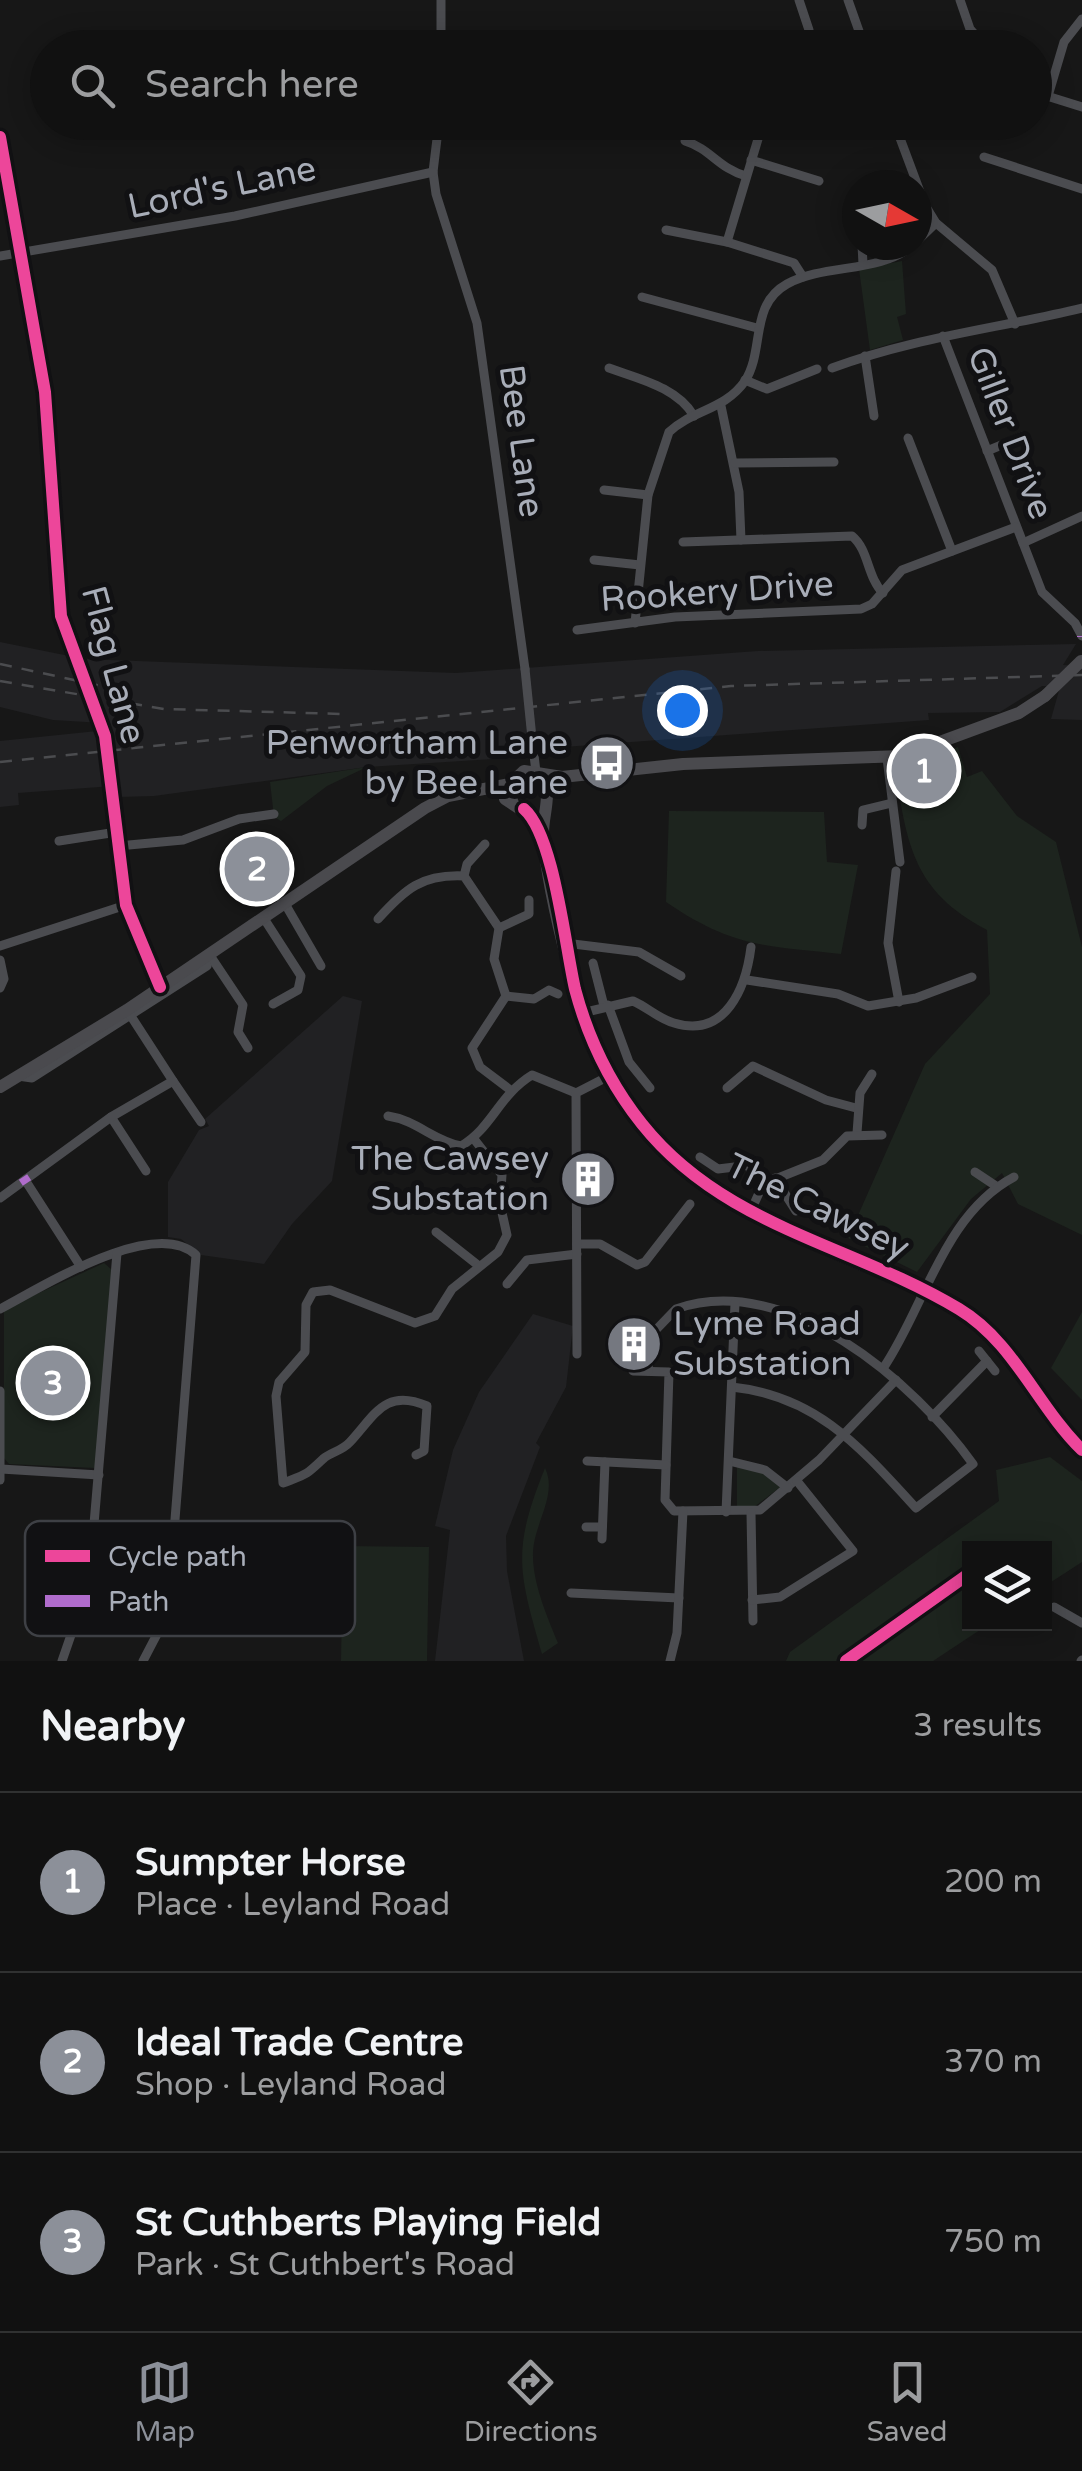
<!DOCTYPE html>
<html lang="en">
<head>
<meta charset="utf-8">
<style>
	:root { --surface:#111; --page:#1a1a1a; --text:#f1f3f6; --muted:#9c9d9f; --line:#303131; --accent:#8c9099 }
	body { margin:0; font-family:"Varela Round",sans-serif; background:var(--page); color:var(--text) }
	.controls { position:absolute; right:30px; bottom:30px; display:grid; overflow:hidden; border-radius:0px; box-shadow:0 5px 25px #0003 }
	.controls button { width:90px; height:90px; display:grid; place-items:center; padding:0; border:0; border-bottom:2px solid var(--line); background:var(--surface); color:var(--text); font:50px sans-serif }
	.compass { position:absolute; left:842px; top:170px; width:90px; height:90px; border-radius:50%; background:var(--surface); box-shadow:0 5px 25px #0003; rotate:99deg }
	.you { position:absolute; left:682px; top:710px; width:35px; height:35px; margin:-25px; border:8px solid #fff; border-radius:50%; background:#1a73e8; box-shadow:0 0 0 15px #1a73e833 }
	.badge { display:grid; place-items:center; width:65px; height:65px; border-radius:50%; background:var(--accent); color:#fff; font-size:32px; font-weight:700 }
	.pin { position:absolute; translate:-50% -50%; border:5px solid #fff; box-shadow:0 2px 10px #0006 }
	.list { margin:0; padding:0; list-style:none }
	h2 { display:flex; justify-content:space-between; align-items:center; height:130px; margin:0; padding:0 40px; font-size:42px }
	h2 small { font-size:32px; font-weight:400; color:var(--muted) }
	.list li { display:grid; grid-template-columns:65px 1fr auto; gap:30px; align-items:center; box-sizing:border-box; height:180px; padding:0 40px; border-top:2px solid var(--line) }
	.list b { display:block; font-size:38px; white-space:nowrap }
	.list p { margin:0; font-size:32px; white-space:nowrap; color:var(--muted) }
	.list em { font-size:32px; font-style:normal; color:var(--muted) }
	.icon { flex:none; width:55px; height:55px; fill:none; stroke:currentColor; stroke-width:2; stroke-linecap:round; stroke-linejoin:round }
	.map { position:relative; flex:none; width:1082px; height:1661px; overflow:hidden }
	.search { position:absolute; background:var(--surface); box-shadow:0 5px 25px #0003; left:30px; right:30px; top:30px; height:110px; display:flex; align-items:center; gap:25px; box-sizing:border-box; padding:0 35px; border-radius:55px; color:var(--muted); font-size:38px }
	.sheet { height:670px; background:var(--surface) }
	nav { display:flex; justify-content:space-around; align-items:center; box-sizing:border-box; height:140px; border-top:2px solid var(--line); background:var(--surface); font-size:28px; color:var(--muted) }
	nav a { display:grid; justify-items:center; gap:5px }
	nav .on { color:var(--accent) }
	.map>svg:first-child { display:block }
</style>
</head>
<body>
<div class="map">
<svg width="1082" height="1661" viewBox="0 0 1082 1661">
	<rect width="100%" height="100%" fill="#171717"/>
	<g fill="#212123">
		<polygon points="0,642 84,659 456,673 758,651 1076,644 1063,665 1082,666 1082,720 1051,719 1060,687 1042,686 1000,712 928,713 929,720 550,748 539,736 524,739 509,758 367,767 154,796 119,797 118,787 113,786 18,793 19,805 0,807 0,741 107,730 103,723 53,720 0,707"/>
		<polygon points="343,996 362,1001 332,1181 292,1224 264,1264 201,1255 181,1239 168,1237 168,1182 199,1130 209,1126 205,1119"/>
		<polygon points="533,1314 573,1326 566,1387 536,1443 540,1447 506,1536 507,1571 524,1661 435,1661 450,1530 435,1526 453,1450 479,1392"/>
	</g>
	<g fill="#1d241e">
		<polygon points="902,261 906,314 897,317 903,340 870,350 859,269"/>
		<path d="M 958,747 L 967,777 L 982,771 L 1017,816 L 1056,842 L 1082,947 L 1082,1235 L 1018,1204 L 1002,1173 L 971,1199 L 917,1272 L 848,1238 L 925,1064 L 990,994 L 987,930 C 913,891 907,845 895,768 Z"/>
		<polygon points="367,767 327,786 281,821 274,817 270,782"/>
		<path d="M 669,811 L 824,812 L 827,862 L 858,865 L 841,954 C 764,946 732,947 666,902 Z"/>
		<polygon points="104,1263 112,1270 95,1468 9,1464 4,1458 4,1309"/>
		<polygon points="1082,1312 1082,1400 1051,1368"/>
		<polygon points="1050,1457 1082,1481 1082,1562 1045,1586 1044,1548 970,1548 970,1624 989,1624 933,1661 786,1661 790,1652 999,1501 996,1470"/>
		<polygon points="737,1466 764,1473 782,1486 754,1507 737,1506"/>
		<path d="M 545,1468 C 558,1494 534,1524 533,1552 C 532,1582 547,1616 558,1643 L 542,1654 C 518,1570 512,1550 545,1468 Z"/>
		<polygon points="343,1546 429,1547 427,1661 341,1661"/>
	</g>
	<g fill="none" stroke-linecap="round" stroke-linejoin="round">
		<g stroke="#4b4c50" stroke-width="9">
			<polyline points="799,0 809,30 808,48"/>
			<polyline points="848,0 865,48"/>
			<polyline points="960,0 970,29 987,48"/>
			<polyline points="441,48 441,0"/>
			<polyline points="1034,92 1082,107"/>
			<polyline points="1048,96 1064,42 1082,19"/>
			<polyline points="439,122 433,172 436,194 477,323 525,669"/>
			<polyline points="894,122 925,205 936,223 992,270 1015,324"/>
			<polyline points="834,132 835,122"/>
			<polyline points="0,137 45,392 61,616 76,658"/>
			<path d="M 685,141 C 711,149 718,168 746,176"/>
			<polyline points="984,157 1082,189"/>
			<polyline points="751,160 819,181"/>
			<polyline points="666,230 727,242 794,263 803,277"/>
			<polyline points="917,241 936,223"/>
			<polyline points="727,242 761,129"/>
			<polyline points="862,245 863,264"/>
			<polyline points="0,256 235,216 433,172"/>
			<polyline points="642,297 757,328"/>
			<polyline points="943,336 1042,592 1075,623 1082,636"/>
			<polyline points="865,356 874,416"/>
			<path d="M 609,368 C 639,379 677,387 694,416"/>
			<path d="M 832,368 C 916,337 995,329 1082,308"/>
			<polyline points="745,380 767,389 817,369"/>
			<polyline points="721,406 739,492 741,540"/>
			<polyline points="908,438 952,551"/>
			<polyline points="987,451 1023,436"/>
			<polyline points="735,463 834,462"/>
			<polyline points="604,490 648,495"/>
			<path d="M 683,542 L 852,536 C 869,550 867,577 883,593"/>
			<polyline points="1023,543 1082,516"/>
			<polyline points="594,560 640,565"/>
			<path d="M 635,623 L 648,495 L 669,432 C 692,410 725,410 745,381 C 765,350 749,305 787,284 C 826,263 879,274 913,245"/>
			<polyline points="577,630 675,617 861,609 872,604 902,570 1016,527"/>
			<polyline points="532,738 536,772"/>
			<polyline points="887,758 900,862"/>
			<polyline points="113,786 126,905 160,987"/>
			<polyline points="862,825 863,810 892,803"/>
			<polyline points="59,841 117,832"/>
			<polyline points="118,846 183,840 239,819 274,814"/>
			<polyline points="896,871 888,943 899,1002"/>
			<polyline points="464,876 467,864 485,844"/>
			<polyline points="284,902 321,966"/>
			<polyline points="263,917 301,976 298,990 273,1004"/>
			<path d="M 378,919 C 405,889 422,874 464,876 L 499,928 L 494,959 L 506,996 L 472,1048 L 480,1067 L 509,1089"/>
			<polyline points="499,928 529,914 529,900"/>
			<polyline points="565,943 639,952 681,976"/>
			<polyline points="0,946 126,905"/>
			<polyline points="209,954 243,1005 238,1032 248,1048"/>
			<polyline points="0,960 4,979 0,988"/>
			<polyline points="593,963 604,1006"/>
			<polyline points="747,980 838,994 868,1006 916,998 972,977"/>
			<polyline points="506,996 534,999 549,990 558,994"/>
			<polyline points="608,1005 629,1062 650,1088"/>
			<path d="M 582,1013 L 633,1001 C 647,1007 659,1019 674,1023 C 726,1039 746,987 751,947"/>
			<polyline points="18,1076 32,1078 207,966 203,959"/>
			<polyline points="173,1081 201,1122"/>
			<polyline points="727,1088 753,1066 826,1100 856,1108"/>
			<path d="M 388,1116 C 416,1120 434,1141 461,1146 C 493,1127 498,1096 532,1075 L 576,1093"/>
			<polyline points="111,1117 146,1171"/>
			<polyline points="857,1133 860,1093 872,1074"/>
			<polyline points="700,1157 718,1169 751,1165 751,1173 763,1184"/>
			<polyline points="975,1172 996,1186"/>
			<polyline points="775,1178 796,1211"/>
			<polyline points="27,1183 81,1267"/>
			<polyline points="0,1198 111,1117 173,1081 127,1010"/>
			<polyline points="750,1213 763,1184 823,1160 847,1136 882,1135"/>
			<polyline points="436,1232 479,1266"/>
			<polyline points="577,1244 600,1244 637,1265 645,1262 690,1204"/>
			<polyline points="507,1284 527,1260 577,1254"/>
			<path d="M 0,1309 C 42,1287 154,1216 196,1255 L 169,1595 L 166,1617 L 143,1661"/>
			<polyline points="979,1351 995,1371"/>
			<polyline points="577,1354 576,1093 609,1076"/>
			<path d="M 884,1367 C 925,1306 944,1214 1014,1177"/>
			<polyline points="633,1371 669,1372 665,1500 674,1511 760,1510 819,1460 896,1380"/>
			<path d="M 648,1371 L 650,1336 L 676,1309 C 786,1270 915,1383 973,1464 L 916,1508 C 860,1447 817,1396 732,1387"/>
			<polyline points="0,1391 0,1480"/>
			<polyline points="932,1417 987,1361"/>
			<path d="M 416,1455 L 424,1451 L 427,1406 C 385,1388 375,1415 350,1442 C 342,1451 331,1452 323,1459 C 305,1476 307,1474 283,1483 L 276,1396 L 279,1382 L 305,1352 L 306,1305 L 313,1292 L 330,1290 L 415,1323 L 435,1316 L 452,1289 L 498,1252 L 507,1235 L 500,1204 L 502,1175 L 474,1139"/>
			<polyline points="587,1461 666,1465"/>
			<polyline points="729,1461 765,1470 788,1488"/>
			<polyline points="1,1469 99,1475"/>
			<polyline points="726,1512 735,1303"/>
			<polyline points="751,1513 753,1621"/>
			<polyline points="586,1527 602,1527"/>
			<polyline points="602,1539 605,1462"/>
			<polyline points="89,1583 169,1595"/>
			<polyline points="571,1593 679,1598"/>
			<polyline points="752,1600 780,1597 853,1551 797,1481"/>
			<polyline points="1054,1607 1082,1623"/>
			<polyline points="62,1661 89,1583 117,1253"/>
			<polyline points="670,1661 677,1633 683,1511"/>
			<polyline points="1081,1661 1082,1660"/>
		</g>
		<g stroke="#4a4a4e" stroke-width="12">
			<path d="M 542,776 C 553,794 542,816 543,836 C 549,898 579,1024 609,1077 C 666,1175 760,1222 860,1264 C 895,1278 933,1291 964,1312 C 1016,1347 1038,1407 1082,1450"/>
			<polyline points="505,799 534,818 541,831"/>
			<polyline points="512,801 510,784 524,771 562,777 683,764 902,756 1019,713 1045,696"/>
			<polyline points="0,1087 127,1010 425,808 448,796 510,784"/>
		</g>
		<g stroke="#4b4c4f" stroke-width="2.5" stroke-dasharray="12 10" stroke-linecap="butt">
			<polyline points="0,664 125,691"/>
			<polyline points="0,681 164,709 342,714"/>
			<polyline points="0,762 731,686 1082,675"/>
		</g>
		<g stroke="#4b4c50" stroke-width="9">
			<polyline points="76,658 98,723"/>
			<polyline points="525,669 532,738"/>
			<polyline points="105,736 113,786"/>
		</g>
		<polyline stroke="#4a4a4e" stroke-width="12" points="1045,696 1081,661"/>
		<g stroke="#b06ccc" stroke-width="10" stroke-dasharray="20 10" stroke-linecap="butt">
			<polyline points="1082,636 1082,637"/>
			<polyline points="23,1177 27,1183"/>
		</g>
		<g stroke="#111113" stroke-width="19">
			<g id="cycleway">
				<polyline points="0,137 45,392 61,616 105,736 126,905 160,987"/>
				<path d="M 524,809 C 554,835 565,946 575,989 C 588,1038 610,1084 642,1124 C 724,1227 851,1244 959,1309 C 1014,1342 1037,1406 1082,1450"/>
				<polyline points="846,1661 970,1573"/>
			</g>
		</g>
		<use href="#cycleway" stroke="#ed469a" stroke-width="12"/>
	</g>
	<defs>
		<g id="bus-disc" transform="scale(2.875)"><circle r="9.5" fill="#757880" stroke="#111113"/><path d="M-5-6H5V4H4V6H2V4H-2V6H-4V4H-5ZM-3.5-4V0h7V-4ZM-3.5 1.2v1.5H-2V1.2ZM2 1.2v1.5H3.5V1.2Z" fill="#fff"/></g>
		<g id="building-disc" transform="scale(2.875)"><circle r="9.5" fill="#757880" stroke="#111113"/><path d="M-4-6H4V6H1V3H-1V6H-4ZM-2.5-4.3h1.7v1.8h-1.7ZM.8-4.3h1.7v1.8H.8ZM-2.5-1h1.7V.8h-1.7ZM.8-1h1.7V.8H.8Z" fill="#fff"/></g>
	</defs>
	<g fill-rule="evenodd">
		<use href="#bus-disc" x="607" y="763"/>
		<use href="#building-disc" x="588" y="1179"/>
		<use href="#building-disc" x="634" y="1344"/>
	</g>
	<g text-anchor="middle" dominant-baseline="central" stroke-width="10" stroke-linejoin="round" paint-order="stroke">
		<g font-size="35" fill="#a8adb8" stroke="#111113">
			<text transform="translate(222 188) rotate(-12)">Lord's Lane</text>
			<text transform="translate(1010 433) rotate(69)">Giller Drive</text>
			<text transform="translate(521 441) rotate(82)">Bee Lane</text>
			<text transform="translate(717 592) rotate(-4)">Rookery Drive</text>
			<text transform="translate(113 665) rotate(75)">Flag Lane</text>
			<text transform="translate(818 1207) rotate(26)">The Cawsey</text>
		</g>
		<g font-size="35" fill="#a8adb8" stroke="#111113" text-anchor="end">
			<text x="568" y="743">Penwortham Lane<tspan x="568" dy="40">by Bee Lane</tspan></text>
			<text x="549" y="1159">The Cawsey<tspan x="549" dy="40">Substation</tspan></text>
			<text x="673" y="1324" text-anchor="start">Lyme Road<tspan x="673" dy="40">Substation</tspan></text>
		</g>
	</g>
	<rect x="25" y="1521" width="330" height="115" rx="15" fill="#111113" stroke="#3e4045" stroke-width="2.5"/>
	<rect x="45" y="1550" width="45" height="12" fill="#ed469a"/>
	<rect x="45" y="1595" width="45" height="12" fill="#b06ccc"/>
	<g font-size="28" fill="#a8adb8">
		<text x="108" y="1566">Cycle path</text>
		<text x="108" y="1611">Path</text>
	</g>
</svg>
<div class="controls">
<button><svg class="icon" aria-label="layers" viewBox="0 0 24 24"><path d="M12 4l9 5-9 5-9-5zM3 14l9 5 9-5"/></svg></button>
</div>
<svg class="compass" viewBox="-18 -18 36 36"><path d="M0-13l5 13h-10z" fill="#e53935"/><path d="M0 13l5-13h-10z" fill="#9c9d9f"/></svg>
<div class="you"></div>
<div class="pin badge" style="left:924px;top:771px">1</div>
<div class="pin badge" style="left:257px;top:869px">2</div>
<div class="pin badge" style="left:53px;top:1383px">3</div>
<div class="search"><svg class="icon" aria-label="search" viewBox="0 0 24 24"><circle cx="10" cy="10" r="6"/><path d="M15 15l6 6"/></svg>Search here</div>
</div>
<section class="sheet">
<h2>Nearby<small>3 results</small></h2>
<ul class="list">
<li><span class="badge">1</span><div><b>Sumpter Horse</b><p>Place · Leyland Road</p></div><em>200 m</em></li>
<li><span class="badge">2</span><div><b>Ideal Trade Centre</b><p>Shop · Leyland Road</p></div><em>370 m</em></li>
<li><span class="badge">3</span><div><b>St Cuthberts Playing Field</b><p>Park · St Cuthbert's Road</p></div><em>750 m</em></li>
</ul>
</section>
<nav>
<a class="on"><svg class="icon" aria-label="map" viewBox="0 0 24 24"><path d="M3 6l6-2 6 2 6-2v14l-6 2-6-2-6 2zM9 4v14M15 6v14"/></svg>Map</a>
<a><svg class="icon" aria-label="directions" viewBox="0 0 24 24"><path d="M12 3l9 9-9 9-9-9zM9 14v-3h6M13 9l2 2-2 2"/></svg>Directions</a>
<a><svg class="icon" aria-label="saved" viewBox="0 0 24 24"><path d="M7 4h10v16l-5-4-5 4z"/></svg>Saved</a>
</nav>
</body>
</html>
